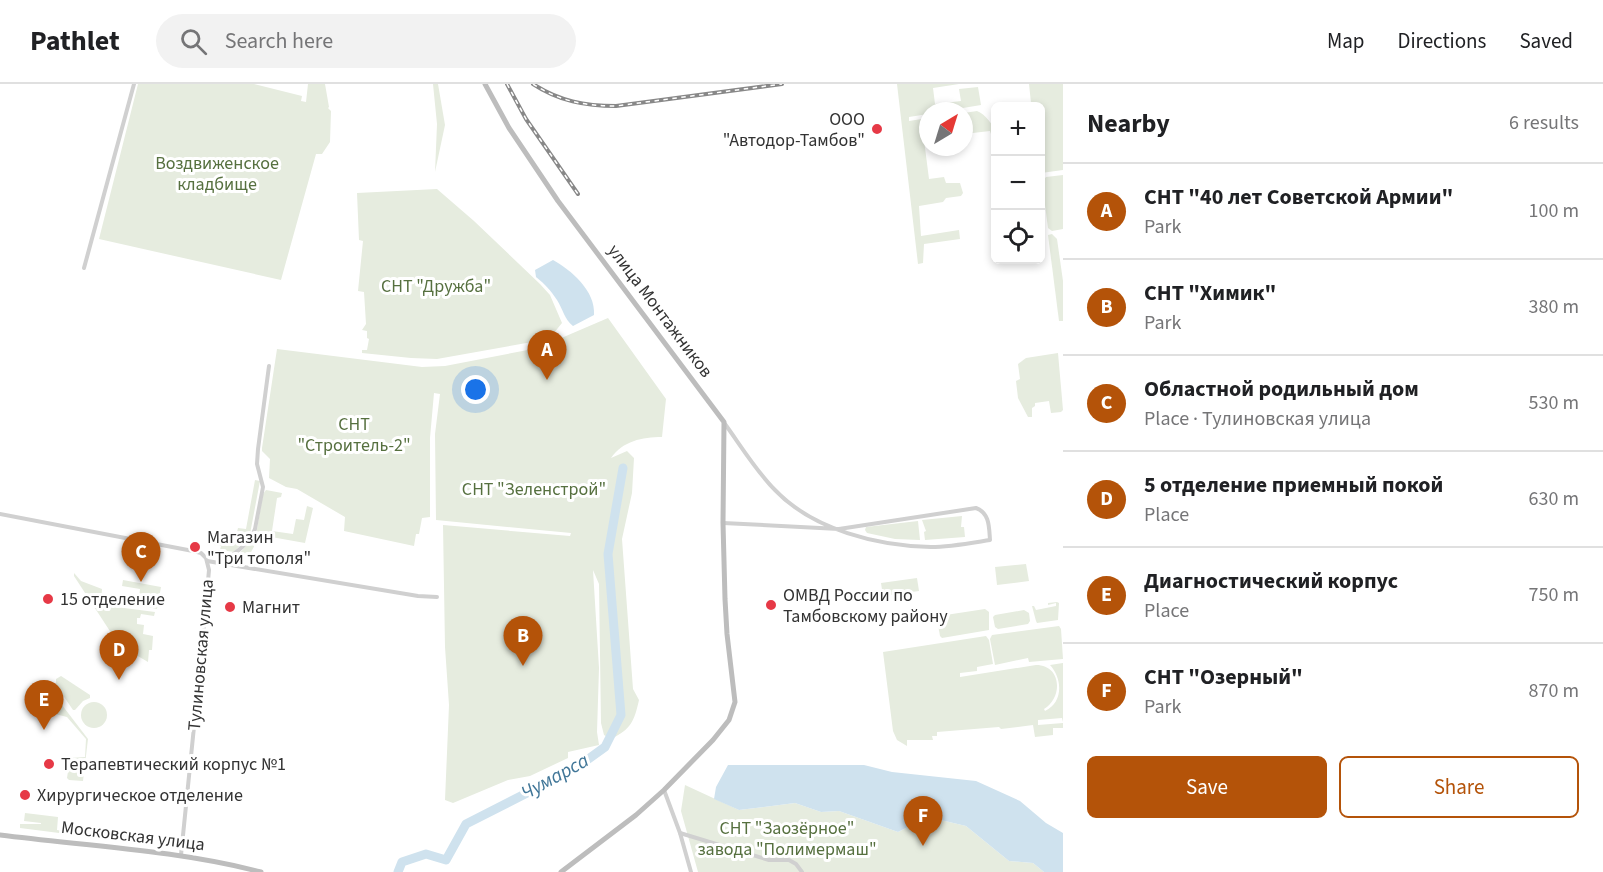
<!DOCTYPE html>
<html lang="en">
<head>
<meta charset="utf-8">
<style>
	:root { --surface:#fff; --page:#f2f2f2; --text:#202124; --muted:#757577; --line:#e0e0e0; --accent:#b45309 }
	body { margin:0; font-family:"Source Sans 3",sans-serif; background:var(--page); color:var(--text) }
	.controls { position:absolute; right:18px; top:18px; display:grid; overflow:hidden; border-radius:9px; box-shadow:0 3px 9px #0003 }
	.controls button { width:54px; height:54px; display:grid; place-items:center; padding:0; border:0; border-bottom:2px solid var(--line); background:var(--surface); color:var(--text); font:30px sans-serif }
	.compass { position:absolute; left:919px; top:18px; width:54px; height:54px; border-radius:50%; background:var(--surface); box-shadow:0 3px 9px #0003; rotate:38deg }
	.you { position:absolute; left:476px; top:306px; width:21px; height:21px; margin:-15px; border:4px solid #fff; border-radius:50%; background:#1a73e8; box-shadow:0 0 0 9px #1a73e833 }
	.badge { display:grid; place-items:center; width:39px; height:39px; border-radius:50%; background:var(--accent); color:#fff; font-size:20px; font-weight:700 }
	.pin { position:absolute; translate:-50% -50px; filter:drop-shadow(0 2px 3px #0008) }
	.pin::after { content:''; position:absolute; top:32px; width:21px; height:18px; background:inherit; clip-path:polygon(0 0,100% 0,50% 100%) }
	.list { margin:0; padding:0; list-style:none }
	h2 { display:flex; justify-content:space-between; align-items:center; height:78px; margin:0; padding:0 24px; font-size:26px }
	h2 small { font-size:20px; font-weight:400; color:var(--muted) }
	.list li { display:grid; grid-template-columns:39px 1fr auto; gap:18px; align-items:center; box-sizing:border-box; height:96px; padding:0 24px; border-top:2px solid var(--line) }
	.list b { display:block; font-size:22px; white-space:nowrap }
	.list p { margin:0; font-size:20px; white-space:nowrap; color:var(--muted) }
	.list em { font-size:20px; font-style:normal; color:var(--muted) }
	.actions { display:flex; gap:12px; padding:18px 24px }
	.actions a { flex:1; padding:14px 0; border:2px solid var(--accent); border-radius:9px; text-align:center; font-size:21px; color:var(--accent) }
	.actions .main { background:var(--accent); color:#fff }
	.icon { flex:none; width:33px; height:33px; fill:none; stroke:currentColor; stroke-width:2; stroke-linecap:round; stroke-linejoin:round }
	.map { position:relative; flex:none; width:1063px; height:788px; overflow:hidden }
	header { display:flex; align-items:center; gap:36px; box-sizing:border-box; height:84px; padding:0 30px; background:var(--surface); border-bottom:2px solid var(--line) }
	header strong { font-size:28px }
	nav { display:flex; gap:33px; margin-inline-start:auto; font-size:21px }
	.search { width:420px; height:54px; background:var(--page); display:flex; align-items:center; gap:15px; box-sizing:border-box; padding:0 21px; border-radius:33px; color:var(--muted); font-size:22px }
	main { display:flex }
	aside { flex:1; background:var(--surface) }
	.map>svg:first-child { display:block }
</style>
</head>
<body>
<header>
<strong>Pathlet</strong>
<div class="search"><svg class="icon" aria-label="search" viewBox="0 0 24 24"><circle cx="10" cy="10" r="6"/><path d="M15 15l6 6"/></svg>Search here</div>
<nav><a>Map</a><a>Directions</a><a>Saved</a></nav>
</header>
<main>
<div class="map">
<svg width="1063" height="788" viewBox="0 0 1063 788">
	<rect width="100%" height="100%" fill="#fff"/>
	<g fill="#e6ecdf">
		<polygon points="138,0 254,0 302,12 301,17 306,18 308,0 325,0 329,23 328,24 331,27 330,58 322,70 316,70 281,196 99,155"/>
		<polygon points="433,0 438,0 445,41 435,88 437,40"/>
		<polygon points="897,0 959,0 933,4 935,20 961,17 959,5 978,3 981,21 945,27 928,27 928,30 909,33 909,37 928,34 928,55 924,56 929,95 944,93 946,99 960,99 963,109 961,112 946,114 943,118 919,122 921,152 959,146 960,155 924,160 923,179 918,180"/>
		<polygon points="1029,0 1063,0 1063,86 1041,89 1040,22 1011,22 1031,19"/>
		<path d="M 977,27 C 985,30 994,41 995,49 L 991,50 L 990,47 L 964,50 L 964,29 Z"/>
		<polygon points="1063,91 1063,145 1052,147 1048,144 1042,98 1046,93"/>
		<polygon points="437,105 474,137 540,200 550,211 562,239 549,255 437,275 411,274 362,269 362,266 367,266 369,255 367,254 367,247 362,246 366,240 364,208 358,207 363,157 359,156 357,109"/>
		<polygon points="1052,150 1057,155 1063,197 1063,237 1059,237 1048,151"/>
		<path d="M 608,234 L 666,315 L 662,353 C 642,353 623,357 611,374 L 627,367 L 634,374 L 632,409 L 622,455 L 633,605 L 639,616 C 634,638 631,645 611,655 L 604,651 L 601,639 L 599,500 L 593,486 L 599,584 L 597,648 L 599,661 L 568,668 L 568,674 L 530,692 L 508,696 L 453,719 L 445,716 L 449,621 L 445,563 L 443,441 L 570,452 L 571,449 L 436,436 L 435,350 L 440,310 L 434,309 L 430,354 L 430,433 L 422,434 L 419,450 L 416,450 L 414,462 L 344,447 L 345,433 L 297,405 L 286,403 L 269,394 L 270,375 L 262,367 L 262,364 L 277,265 L 422,283 L 445,282 L 538,264 Z"/>
		<polygon points="1058,269 1063,326 1061,328 1051,329 1049,317 1035,319 1035,322 1032,324 1032,333 1028,333 1018,314 1016,297 1020,295 1018,280 1026,274"/>
		<polygon points="255,396 260,397 250,450 234,468 220,466 221,462 214,461 216,449 236,452 238,444 246,445"/>
		<polygon points="266,406 282,409 281,413 277,414 272,447 293,450 296,435 304,436 307,422 313,424 305,459 260,451 249,472 241,471 240,475 237,475 238,471 256,451 263,410"/>
		<polygon points="962,432 961,443 964,443 965,453 925,456 924,448 926,447 922,436"/>
		<polygon points="918,437 920,456 895,455 867,449 865,446 866,443"/>
		<polygon points="1026,480 1029,497 997,501 995,483"/>
		<polygon points="74,489 81,497 102,505 101,521 155,528 154,532 141,530 140,534 137,534 137,540 144,541 143,550 153,552 152,566 149,566 148,578 119,561 74,492"/>
		<polygon points="917,494 919,507 883,512 881,499"/>
		<polygon points="123,496 161,503 157,525 138,521 140,505 122,502"/>
		<polygon points="1057,518 1059,519 1058,536 1037,539 1036,537 1032,522 1034,522 1036,526 1056,522 1056,519 1048,521 1048,519"/>
		<polygon points="985,525 989,528 989,546 942,554 940,552 937,535 939,532"/>
		<polygon points="1024,526 1029,529 1030,537 1028,540 998,545 995,543 993,533 995,531"/>
		<polygon points="1059,542 1061,545 1063,575 1029,578 1028,574 995,581 990,555 992,551"/>
		<path d="M 986,552 L 989,556 L 993,580 L 977,583 L 977,587 L 960,589 L 960,593 L 1036,581 C 1062,581 1063,614 1044,625 L 1045,627 C 1063,619 1063,595 1050,581 L 1063,579 L 1063,638 L 1062,634 L 1038,636 L 1038,641 L 1063,639 L 1063,644 L 1053,644 L 1053,651 L 1035,653 L 1033,641 L 1001,645 L 999,643 L 937,648 L 937,652 L 932,652 L 933,656 L 907,656 L 907,662 L 897,656 L 893,647 L 883,568 Z"/>
		<polygon points="61,592 90,611 90,614 83,617 75,626 73,626 56,601 56,595"/>
		<polygon points="49,604 88,655 83,697 69,696 67,694 70,674 85,673 86,655 67,633 55,630 51,624 30,619 30,615 48,616"/>
		<circle cx="94" cy="631" r="13"/>
		<polygon points="685,701 739,726 795,719 821,728 839,727 898,748 928,733 966,742 1009,777 1033,779 1044,788 698,788 681,727"/>
		<polygon points="25,729 58,733 57,746 68,748 67,750 20,744 20,740 41,740 41,739 24,737"/>
	</g>
	<g fill="#cfe2ee">
		<path d="M 553,176 C 571,186 596,207 594,231 L 573,242 C 564,235 563,225 557,216 C 551,207 545,200 536,193 L 535,186 Z"/>
		<polygon points="728,681 864,681 892,688 976,697 1020,717 1046,739 1063,749 1063,788 1044,788 1033,779 1009,777 966,742 928,733 898,748 839,727 821,728 795,719 739,726 714,715 716,703"/>
	</g>
	<g fill="none" stroke-linecap="round" stroke-linejoin="round">
		<polyline stroke="#cfe2ee" stroke-width="9" points="398,788 402,778 426,770 446,776 466,740 576,684 605,663 621,631 608,470 623,384"/>
		<g stroke="#d0d0d0" stroke-width="4">
			<polyline points="84,184 134,0"/>
			<polyline points="0,430 193,467 201,469 206,474 209,486 203,554 181,771"/>
			<path d="M 723,439 L 839,445 L 976,424 C 990,429 989,444 990,456 C 971,459 950,463 931,463 C 878,462 813,446 775,406 C 756,387 741,362 725,340"/>
			<polyline points="207,477 418,512 437,513"/>
			<path d="M 222,478 C 235,470 250,459 255,445 L 263,403 L 257,380 L 258,365 L 269,282"/>
			<polyline points="664,706 680,749 691,788"/>
			<polyline points="680,749 769,776 789,776 796,780 802,788"/>
		</g>
		<g stroke="#bdbdbd" stroke-width="5">
			<polyline points="485,0 509,44 558,117 724,338 723,439 725,515 727,550 735,618 729,636 713,656 664,706 636,731 561,788"/>
			<path d="M 0,751 C 87,762 176,766 261,788"/>
		</g>
		<g stroke="#888" stroke-width="4">
			<g id="rail">
				<polyline points="507,0 526,35 578,110"/>
				<path d="M 533,0 C 559,17 585,22 616,22 L 782,0"/>
			</g>
		</g>
		<use href="#rail" stroke="#fff" stroke-width="1.5" stroke-dasharray="4.5" stroke-linecap="butt"/>
	</g>
	<g fill="#e63946" stroke="#fff" stroke-width="2">
		<circle cx="877" cy="45" r="6"/>
		<circle cx="195" cy="463" r="6"/>
		<circle cx="48" cy="515" r="6"/>
		<circle cx="771" cy="521" r="6"/>
		<circle cx="230" cy="523" r="6"/>
		<circle cx="49" cy="680" r="6"/>
		<circle cx="25" cy="711" r="6"/>
	</g>
	<g text-anchor="middle" dominant-baseline="central" stroke-width="6" stroke-linejoin="round" paint-order="stroke">
		<g font-size="18" fill="#333" stroke="#fff" text-anchor="start">
			<text x="865" y="35" text-anchor="end">ООО<tspan x="865" dy="21">"Автодор-Тамбов"</tspan></text>
			<text x="207" y="453">Магазин<tspan x="207" dy="21">"Три тополя"</tspan></text>
			<text x="783" y="511">ОМВД России по<tspan x="783" dy="21">Тамбовскому району</tspan></text>
			<text x="60" y="515">15 отделение</text>
			<text x="242" y="523">Магнит</text>
			<text x="61" y="680">Терапевтический корпус №1</text>
			<text x="37" y="711">Хирургическое отделение</text>
		</g>
		<g font-size="18" fill="#56703f" stroke="#fff">
			<text x="217" y="79">Воздвиженское<tspan x="217" dy="21">кладбище</tspan></text>
			<text x="436" y="202">СНТ "Дружба"</text>
			<text x="354" y="340">СНТ<tspan x="354" dy="21">"Строитель-2"</tspan></text>
			<text x="534" y="405">СНТ "Зеленстрой"</text>
			<text x="787" y="744">СНТ "Заозёрное"<tspan x="787" dy="21">завода "Полимермаш"</tspan></text>
		</g>
		<g font-size="18" fill="#333" stroke="#fff">
			<text transform="translate(660 227) rotate(53)">улица Монтажников</text>
			<text transform="translate(201 571) rotate(-85)">Тулиновская улица</text>
			<text transform="translate(133 752) rotate(7)">Московская улица</text>
		</g>
		<g font-size="20" font-style="italic" fill="#3f7597" stroke="#fff">
			<text transform="translate(555 693) rotate(-29)">Чумарса</text>
		</g>
	</g>
</svg>
<div class="controls">
<button>+</button>
<button>−</button>
<button><svg class="icon" aria-label="locate" viewBox="0 0 24 24"><circle cx="12" cy="12" r="6"/><path d="M12 2v4M12 18v4M2 12h4M18 12h4"/></svg></button>
</div>
<svg class="compass" viewBox="-18 -18 36 36"><path d="M0-13l5 13h-10z" fill="#e53935"/><path d="M0 13l5-13h-10z" fill="#757577"/></svg>
<div class="you"></div>
<div class="pin badge" style="left:547px;top:296px">A</div>
<div class="pin badge" style="left:523px;top:582px">B</div>
<div class="pin badge" style="left:141px;top:498px">C</div>
<div class="pin badge" style="left:119px;top:596px">D</div>
<div class="pin badge" style="left:44px;top:646px">E</div>
<div class="pin badge" style="left:923px;top:762px">F</div>
</div>
<aside>
<h2>Nearby<small>6 results</small></h2>
<ul class="list">
<li><span class="badge">A</span><div><b>СНТ &quot;40 лет Советской Армии&quot;</b><p>Park</p></div><em>100 m</em></li>
<li><span class="badge">B</span><div><b>СНТ &quot;Химик&quot;</b><p>Park</p></div><em>380 m</em></li>
<li><span class="badge">C</span><div><b>Областной родильный дом</b><p>Place · Тулиновская улица</p></div><em>530 m</em></li>
<li><span class="badge">D</span><div><b>5 отделение приемный покой</b><p>Place</p></div><em>630 m</em></li>
<li><span class="badge">E</span><div><b>Диагностический корпус</b><p>Place</p></div><em>750 m</em></li>
<li><span class="badge">F</span><div><b>СНТ &quot;Озерный&quot;</b><p>Park</p></div><em>870 m</em></li>
</ul>
<div class="actions"><a class="main">Save</a><a>Share</a></div>
</aside>
</main>
</body>
</html>
